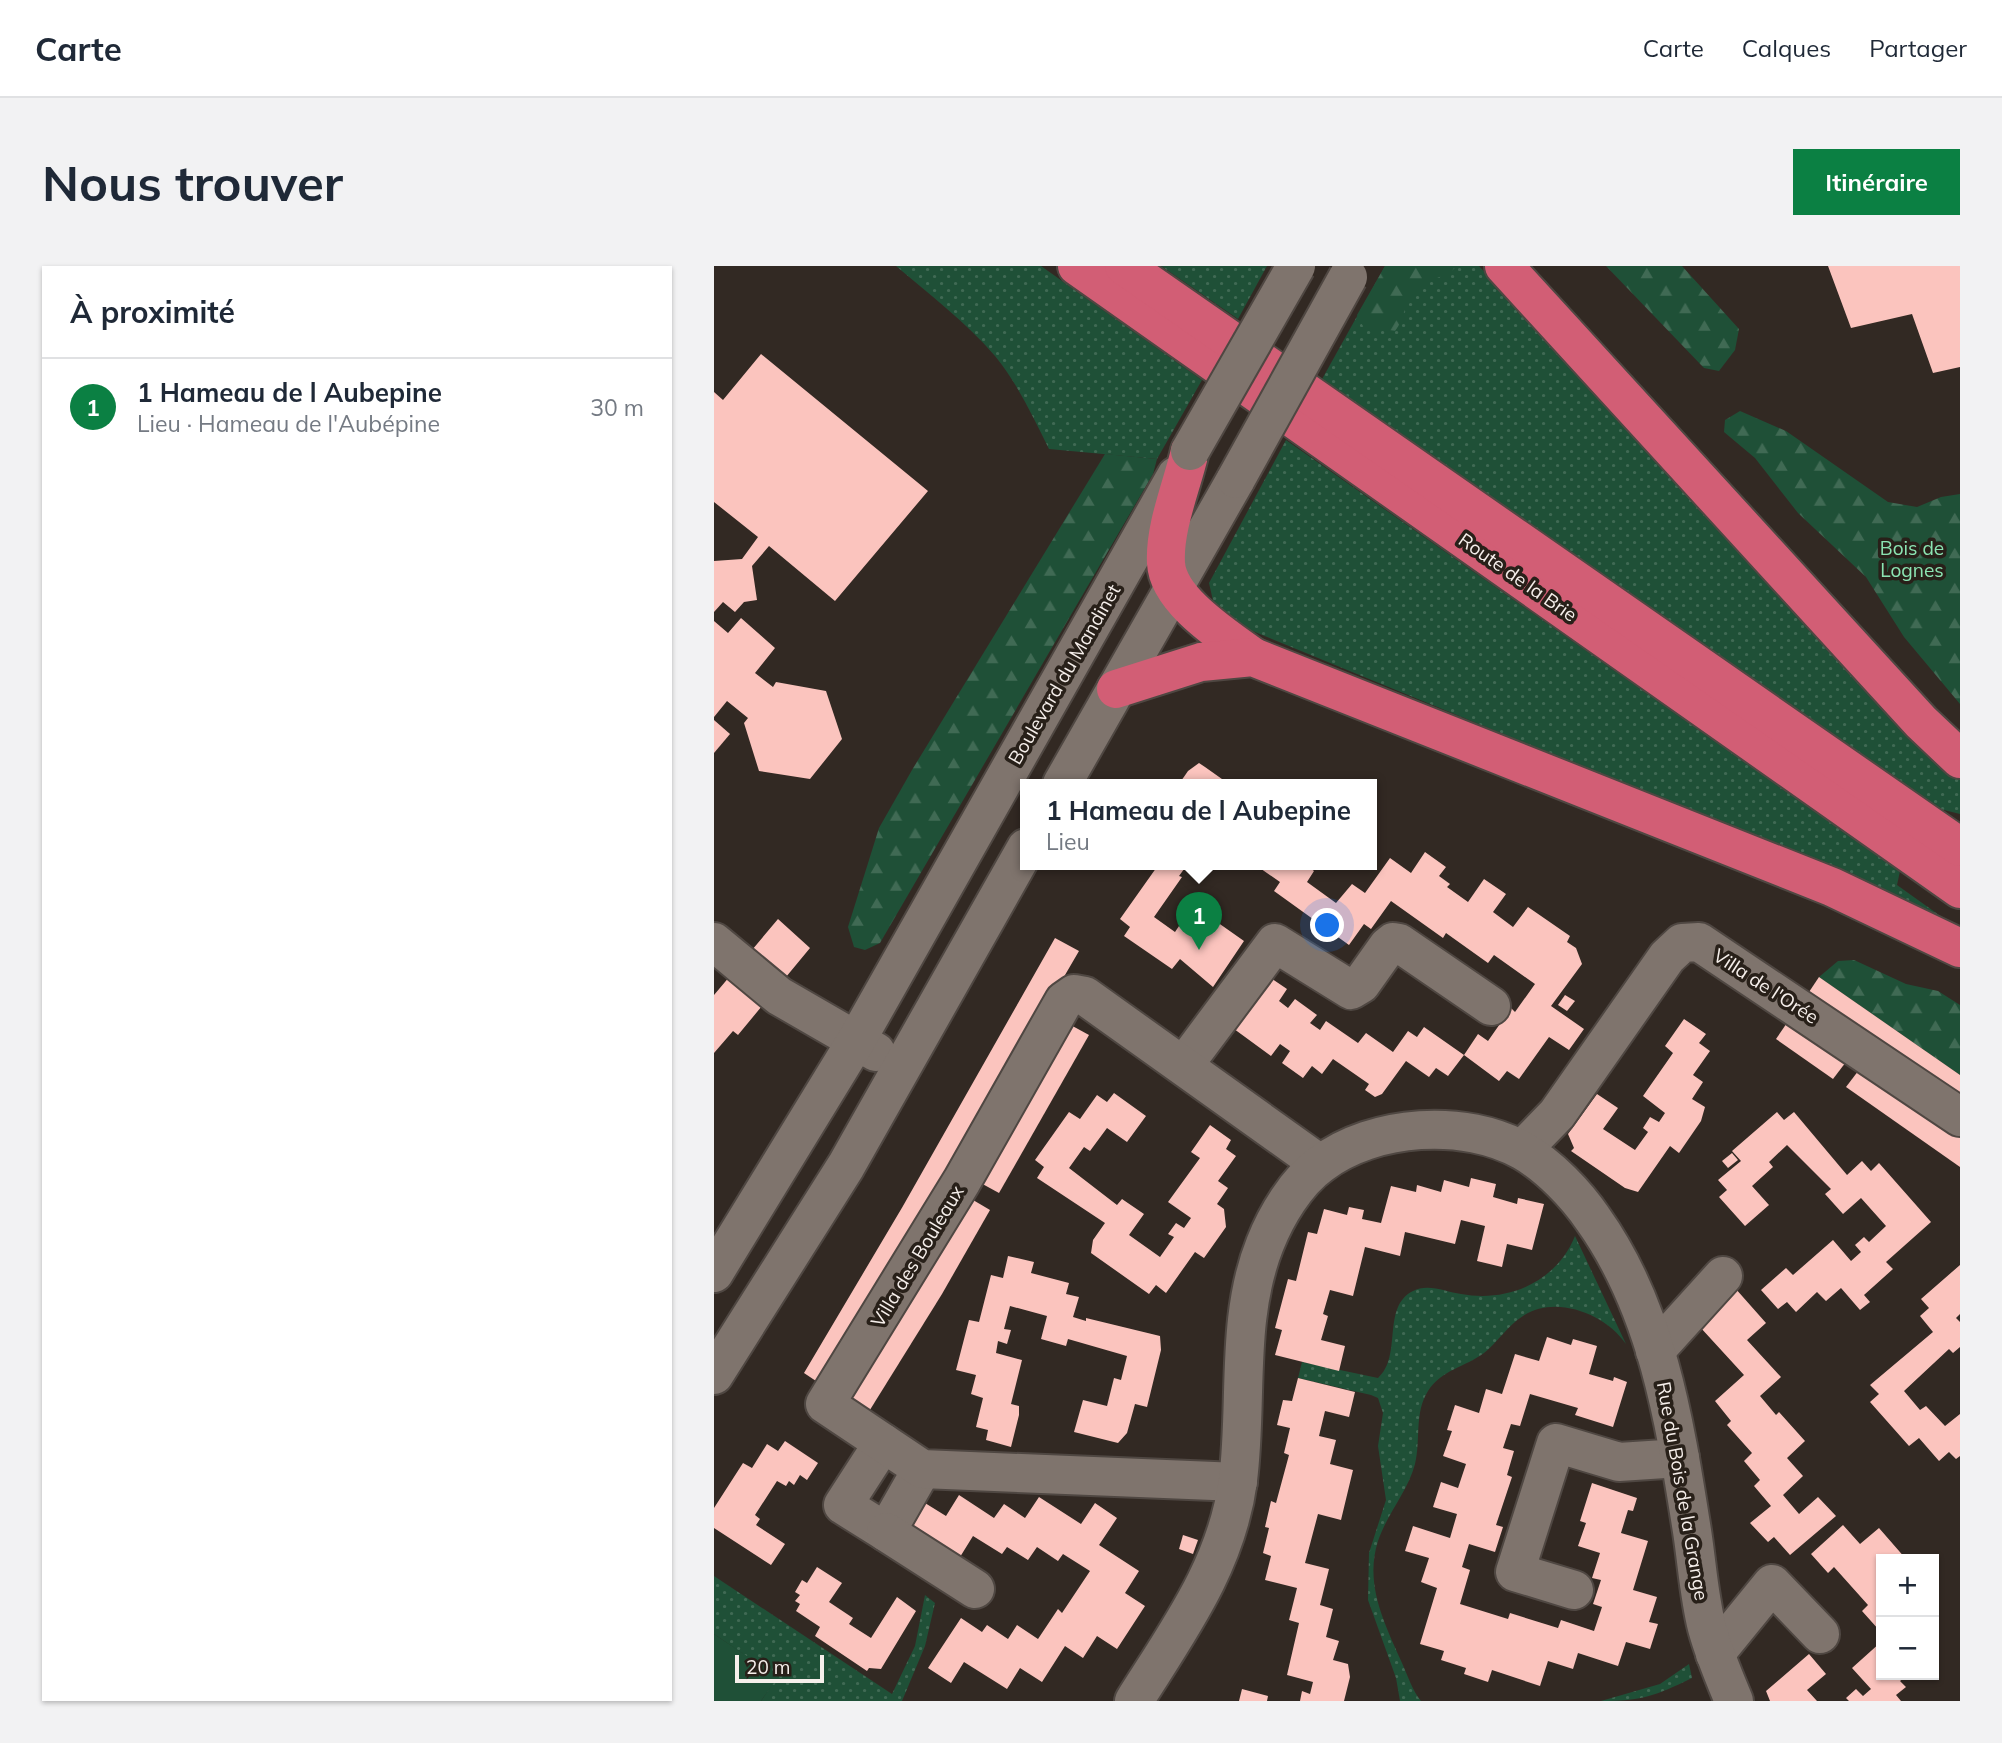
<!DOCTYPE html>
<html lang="fr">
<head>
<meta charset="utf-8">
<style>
	:root { --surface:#fff; --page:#f2f2f3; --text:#1f2937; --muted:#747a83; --line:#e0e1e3; --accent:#0b8043 }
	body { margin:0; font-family:Mulish,sans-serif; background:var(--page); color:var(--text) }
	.controls { position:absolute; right:21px; bottom:21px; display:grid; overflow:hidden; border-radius:0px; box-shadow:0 2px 5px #0004 }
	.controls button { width:63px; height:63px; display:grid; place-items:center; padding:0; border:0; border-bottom:2px solid var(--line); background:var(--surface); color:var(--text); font:35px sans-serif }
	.scale { position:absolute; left:21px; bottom:18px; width:89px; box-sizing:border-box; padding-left:7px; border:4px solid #f6efeb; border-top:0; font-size:19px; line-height:24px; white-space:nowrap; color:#f6efeb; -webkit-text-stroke:5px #282019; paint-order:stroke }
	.you { position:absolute; left:614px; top:660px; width:24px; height:24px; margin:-18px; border:5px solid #fff; border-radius:50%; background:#1a73e8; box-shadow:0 0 0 10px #1a73e833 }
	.badge { display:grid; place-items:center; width:46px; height:46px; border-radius:50%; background:var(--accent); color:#fff; font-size:23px; font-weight:700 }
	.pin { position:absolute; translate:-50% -58px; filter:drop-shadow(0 2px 4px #0008) }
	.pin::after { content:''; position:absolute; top:37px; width:24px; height:21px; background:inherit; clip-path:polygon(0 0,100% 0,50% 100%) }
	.popup { position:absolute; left:306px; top:513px; width:357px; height:91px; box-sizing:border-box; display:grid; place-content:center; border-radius:0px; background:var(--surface); filter:drop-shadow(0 2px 5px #0005); font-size:23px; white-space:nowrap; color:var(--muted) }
	.popup b { font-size:26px; color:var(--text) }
	.popup::after { content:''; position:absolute; left:50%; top:100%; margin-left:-14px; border:14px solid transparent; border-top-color:var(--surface) }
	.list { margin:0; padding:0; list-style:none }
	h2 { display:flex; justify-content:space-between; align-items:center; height:91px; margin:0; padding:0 28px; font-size:30px }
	h2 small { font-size:23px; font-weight:400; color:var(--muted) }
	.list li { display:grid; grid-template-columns:46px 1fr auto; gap:21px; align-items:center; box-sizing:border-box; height:98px; padding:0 28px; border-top:2px solid var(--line) }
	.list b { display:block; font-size:26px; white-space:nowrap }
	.list p { margin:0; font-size:23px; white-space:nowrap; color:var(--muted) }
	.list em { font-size:23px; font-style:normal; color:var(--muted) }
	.map { position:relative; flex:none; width:1246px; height:1435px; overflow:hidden; border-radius:0px }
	header { display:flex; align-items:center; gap:42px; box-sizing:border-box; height:98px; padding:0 35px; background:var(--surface); border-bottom:2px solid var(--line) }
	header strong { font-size:33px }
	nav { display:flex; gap:38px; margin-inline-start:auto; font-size:24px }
	.intro { display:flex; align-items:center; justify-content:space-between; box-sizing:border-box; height:168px; padding:0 42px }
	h1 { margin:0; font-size:49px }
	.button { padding:18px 32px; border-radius:0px; background:var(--accent); color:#fff; font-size:24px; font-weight:700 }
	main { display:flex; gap:42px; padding:0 42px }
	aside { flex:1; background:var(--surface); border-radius:0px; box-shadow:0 2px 5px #0004 }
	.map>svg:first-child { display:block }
</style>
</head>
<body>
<header>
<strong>Carte</strong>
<nav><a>Carte</a><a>Calques</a><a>Partager</a></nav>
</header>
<div class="intro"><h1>Nous trouver</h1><a class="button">Itinéraire</a></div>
<main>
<aside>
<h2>À proximité<small></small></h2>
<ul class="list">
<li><span class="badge">1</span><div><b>1 Hameau de l Aubepine</b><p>Lieu · Hameau de l'Aubépine</p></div><em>30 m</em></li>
</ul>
</aside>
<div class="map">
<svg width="1246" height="1435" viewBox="0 0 1246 1435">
	<defs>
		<pattern id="grass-dots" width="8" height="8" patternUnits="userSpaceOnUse" patternTransform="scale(1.75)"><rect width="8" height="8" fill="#1f5037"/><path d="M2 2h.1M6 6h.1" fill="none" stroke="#406a54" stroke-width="1.8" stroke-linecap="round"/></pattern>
		<pattern id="forest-firs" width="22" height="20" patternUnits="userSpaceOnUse" patternTransform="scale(1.75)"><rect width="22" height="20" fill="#1f5037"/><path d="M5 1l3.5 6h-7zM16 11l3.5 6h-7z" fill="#406a54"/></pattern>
	</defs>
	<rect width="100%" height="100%" fill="#322923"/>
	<g fill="url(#grass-dots)">
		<path d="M 182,0 L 327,0 L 488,114 L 443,193 L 335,183 C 319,151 304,118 281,90 C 252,56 216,29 182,0 Z"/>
		<polygon points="447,0 553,0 524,53"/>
		<polygon points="671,0 765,0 1246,506 1246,548 1214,540 607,115"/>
		<polygon points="572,174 1186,605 1183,619 1246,664 1052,576 519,357 500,339 495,317"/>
		<path d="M 861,970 L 912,1078 C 892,1048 841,1028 809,1050 C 793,1060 784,1076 770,1087 C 751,1101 727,1104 714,1125 C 700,1147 707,1174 701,1198 C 694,1225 673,1248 664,1275 C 650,1319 671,1358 688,1397 C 694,1410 698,1424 707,1435 L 686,1435 L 682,1412 L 654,1334 L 655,1287 L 672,1234 L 664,1180 L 669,1147 L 664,1132 L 657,1129 L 584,1112 L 588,1096 L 664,1112 C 689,1090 667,1041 699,1025 C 714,1017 732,1026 747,1028 C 795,1037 843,1015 861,970 Z"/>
		<polygon points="0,1310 178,1428 201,1380 211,1329 221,1337 211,1380 188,1435 47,1435 63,1411 0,1368"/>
		<path d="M 975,1398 L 978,1412 C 941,1430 928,1435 887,1435 L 946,1418 Z"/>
	</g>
	<g fill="url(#forest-firs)">
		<path d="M 671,0 L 743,0 C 732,13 712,12 700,25 C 690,36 691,53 681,65 L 649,60 L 643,49 Z"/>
		<polygon points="892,0 968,0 1025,63 1021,84 1005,105 990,102"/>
		<polygon points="1026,145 1072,165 1174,236 1203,241 1227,231 1246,228 1246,438 1190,371 1152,311 1084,247 1041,192 1010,166 1011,154"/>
		<polygon points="391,188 443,193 439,208 166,677 151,684 140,681 134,661 165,562 198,504"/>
		<polygon points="1140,694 1192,718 1224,725 1246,739 1246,809 1105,711 1124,695"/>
	</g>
	<polygon fill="#1f5037" points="0,1368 64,1411 47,1435 0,1435"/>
	<g fill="#fbc4be">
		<polygon points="1114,0 1246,0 1246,101 1219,107 1198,48 1137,62"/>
		<polygon points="47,88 214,225 121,335 55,280 38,300 43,334 30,336 21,346 9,336 0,346 0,295 28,293 44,271 0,236 0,126 9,134"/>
		<polygon points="27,352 61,382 41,407 59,421 62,416 112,425 128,473 96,513 45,505 30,457 34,452 13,435 0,451 0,355 14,367"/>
		<polygon points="0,454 16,468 0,487"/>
		<polygon points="485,497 491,501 515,518 465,518 474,505"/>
		<polygon points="711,586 732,601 725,610 736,618 733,621 754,636 770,613 792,628 779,646 799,661 814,641 856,670 853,676 862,682 868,698 837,740 870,763 855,784 835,771 805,813 793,805 785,815 750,789 734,810 722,802 715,811 692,795 668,828 661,831 651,824 655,818 619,793 608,808 598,800 589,812 568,797 576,785 566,778 557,790 516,760 551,708 573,723 565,735 574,742 581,733 603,749 596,757 606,764 612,755 644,777 652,767 679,786 694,765 703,771 710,761 750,789 764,768 774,775 797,742 801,746 821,718 780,689 774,697 732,667 729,672 677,635 657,663 650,658 635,679 560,625 566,616 540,598 591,598 600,605 593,616 622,637 638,618 651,627 676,592 697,607"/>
		<polygon points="445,598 483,598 479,604 473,599 465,610 468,611 440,651 461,666 465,660 488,676 503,656 530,675 499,721 466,693 458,703 410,670 416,661 406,653"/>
		<polygon points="64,653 96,682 24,769 19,765 0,787 0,729"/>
		<polygon points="341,672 365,685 111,1121 90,1107 189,940"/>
		<polygon points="1105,711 1246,809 1246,839 1091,732"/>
		<polygon points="851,729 861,735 853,745 844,739"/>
		<polygon points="1077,751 1135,792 1119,813 1062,773"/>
		<polygon points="970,753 992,768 985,777 996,785 979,809 989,816 978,833 991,841 987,855 965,887 956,880 924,926 911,922 857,885 860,882 854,868 883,828 904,842 889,863 921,884 934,866 929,862 936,851 945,856 951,847 929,830 959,787 951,780"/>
		<polygon points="353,757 375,769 285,927 263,915"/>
		<polygon points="1148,800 1246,870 1246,901 1132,821"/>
		<polygon points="400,827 432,850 413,876 393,862 376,885 370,881 355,902 403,939 408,933 430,948 415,969 446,991 460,971 454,968 462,957 470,962 477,952 454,936 486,892 477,886 496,859 517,874 512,883 522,890 504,915 514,922 503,938 510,943 512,961 490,992 481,986 452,1027 442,1019 435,1028 377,987 379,974 391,957 323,912 330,901 321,894 355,846 366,853 383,829 393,836"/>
		<polygon points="1063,846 1070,854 1080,846 1133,909 1148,895 1157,905 1165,897 1217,956 1172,996 1179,1003 1150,1029 1156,1036 1146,1044 1127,1022 1112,1035 1103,1026 1082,1046 1073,1036 1064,1043 1047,1024 1072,1002 1079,1009 1119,974 1137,995 1147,986 1141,979 1150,971 1155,976 1172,960 1147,932 1129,948 1111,928 1117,923 1073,879 1055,896 1059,901 1038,920 1055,939 1031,960 1005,931 1013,924 1004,914 1027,895 1018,885"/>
		<polygon points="1018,887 1024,894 1014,902 1008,895"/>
		<polygon points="757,912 782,918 779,931 803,938 804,932 830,938 818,984 793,978 788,1001 763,995 771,960 747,954 741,978 691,966 686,990 651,981 639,1030 616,1024 609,1048 614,1050 607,1074 631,1080 625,1105 561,1089 568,1064 561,1062 574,1013 582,1015 594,966 603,968 610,943 633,949 635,941 650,944 648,953 667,957 677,920 702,926 703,919 727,926 730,914 755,921"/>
		<polygon points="254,931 276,944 228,1028 154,1147 133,1133"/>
		<polygon points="294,990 320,996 317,1007 355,1017 352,1028 365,1031 359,1051 372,1055 372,1052 446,1070 447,1084 433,1141 421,1138 413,1167 404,1177 360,1166 369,1134 393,1140 400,1112 407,1114 413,1090 354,1073 352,1080 327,1073 333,1050 296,1040 290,1063 297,1064 293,1078 284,1075 282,1087 308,1094 297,1138 305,1140 305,1149 297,1181 272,1174 274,1164 262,1161 269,1132 257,1128 262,1109 242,1104 255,1054 265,1056 277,1009 289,1012"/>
		<polygon points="1246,999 1246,1048 1242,1052 1246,1056 1246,1081 1239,1087 1235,1083 1190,1125 1206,1144 1212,1140 1231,1160 1246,1148 1246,1190 1242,1193 1235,1186 1225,1195 1205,1172 1195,1180 1156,1136 1165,1128 1156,1119 1219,1066 1206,1050 1215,1042 1207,1033"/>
		<polygon points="1021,1022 1052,1057 1033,1074 1067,1111 1046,1130 1062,1149 1065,1146 1091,1175 1073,1192 1089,1210 1069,1229 1085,1248 1104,1231 1122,1250 1076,1289 1060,1271 1054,1276 1036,1257 1057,1240 1040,1220 1046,1214 1030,1195 1038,1187 1013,1159 1017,1155 1001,1135 1030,1109 986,1061 1005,1043 1002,1039"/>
		<polygon points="833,1071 857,1079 859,1073 883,1080 875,1108 899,1115 900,1111 913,1116 899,1161 861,1149 864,1142 816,1128 806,1160 797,1158 789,1182 800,1185 793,1209 798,1211 782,1259 789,1261 781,1286 755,1278 748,1301 756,1304 746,1338 794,1353 796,1347 844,1362 847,1354 880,1365 888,1341 879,1338 887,1314 878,1312 886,1287 864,1280 872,1257 866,1255 878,1217 923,1232 919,1245 914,1244 907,1267 934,1275 919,1324 943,1331 935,1356 944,1358 936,1383 912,1376 904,1400 864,1387 859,1403 834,1395 826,1420 778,1404 774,1416 750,1408 752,1402 727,1394 730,1385 706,1378 723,1322 707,1316 715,1292 691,1285 699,1260 736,1272 743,1248 719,1241 727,1216 744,1222 752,1198 729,1190 738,1165 733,1164 741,1139 765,1147 772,1123 788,1128 801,1088 825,1095"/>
		<polygon points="584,1112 641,1126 635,1151 611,1145 605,1170 622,1174 616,1198 639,1204 627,1254 604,1248 591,1297 615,1303 606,1339 619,1343 612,1371 625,1375 619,1394 634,1398 636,1411 630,1435 586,1435 588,1425 596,1428 599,1416 573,1409 585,1357 575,1354 583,1322 551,1314 557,1290 549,1287 555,1262 551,1261 557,1235 562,1237 575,1189 570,1187 576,1162 563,1159 569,1134 578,1135"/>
		<polygon points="71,1175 104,1197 93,1214 86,1209 80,1219 75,1215 72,1220 63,1215 41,1249 46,1253 42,1259 71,1278 57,1299 0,1262 0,1242 29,1197 38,1202 53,1178 64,1185"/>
		<polygon points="245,1229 280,1252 290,1238 311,1252 325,1231 367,1258 381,1237 403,1252 385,1279 425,1305 411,1327 431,1340 403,1383 383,1370 369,1392 351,1380 328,1416 306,1402 293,1423 250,1396 237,1417 214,1402 247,1352 268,1366 273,1359 294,1373 303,1359 324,1373 344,1343 348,1347 376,1305 349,1288 344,1295 323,1281 314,1294 293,1281 288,1288 259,1270 246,1291 196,1259 211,1237 232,1250"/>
		<polygon points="1129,1259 1146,1278 1165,1262 1192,1293 1167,1293 1167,1362 1165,1364 1148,1345 1154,1339 1120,1301 1114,1307 1097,1288"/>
		<polygon points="469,1269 484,1274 479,1288 465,1283"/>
		<polygon points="103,1301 128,1317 115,1336 139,1352 135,1358 157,1372 183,1331 202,1345 167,1403 155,1402 153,1405 101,1370 106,1361 82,1345 86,1338 81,1335 86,1329 81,1326 88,1314 93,1317"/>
		<polygon points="1167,1376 1167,1409 1193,1409 1186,1415 1192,1421 1182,1429 1187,1435 1135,1435 1132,1432 1142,1423 1149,1430 1157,1423 1138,1402"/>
		<polygon points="1095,1388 1112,1408 1093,1424 1103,1435 1056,1435 1052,1425"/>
		<polygon points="528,1423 554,1430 553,1435 525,1435"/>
	</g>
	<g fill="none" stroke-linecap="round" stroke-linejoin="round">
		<g stroke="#4f4742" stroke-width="42">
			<g id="minor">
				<polyline points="348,518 522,213"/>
				<polyline points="0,676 65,730 162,786"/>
				<polyline points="470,799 561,677 637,724 647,718 674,680 679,676 685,677 777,740"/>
				<polyline points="808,884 843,848 953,691 968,677 985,676 1246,851"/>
				<polyline points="0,1007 142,775 462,210"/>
				<polyline points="941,1085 1009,1010"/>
				<polyline points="0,1109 132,900 312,582"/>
				<polyline points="169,1177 129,1239 172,1266 208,1203"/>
				<polyline points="524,1216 208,1203 111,1138 248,915 350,735 360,728 371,730 606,898"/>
				<polyline points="172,1266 261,1323"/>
				<polyline points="860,1324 801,1306 842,1177 905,1196 966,1192"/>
				<polyline points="1001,1388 1058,1318 1106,1368"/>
				<path d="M 420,1435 C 464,1365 513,1299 524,1214 C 534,1136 521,1053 551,978 C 562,950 582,916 607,898 C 660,858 751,852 809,885 C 835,900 862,928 879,953 C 944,1044 961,1158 978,1265 C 983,1297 985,1331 993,1362 C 1000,1388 1010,1411 1020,1435"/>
			</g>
		</g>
		<g stroke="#4f4742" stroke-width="42">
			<g id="highway">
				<polyline points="363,0 1246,623"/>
				<polyline points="410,0 1246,581"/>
				<polyline points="790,0 1207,456 1246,493"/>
				<path d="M 476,185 C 468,220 450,261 452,297 C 454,335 511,370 539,391"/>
				<polyline points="402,423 487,396 539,391 1118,621 1246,682"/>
			</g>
		</g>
		<use href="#minor" stroke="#7f746d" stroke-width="38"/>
		<use href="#highway" stroke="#d25e75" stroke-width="38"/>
		<g stroke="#4f4742" stroke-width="42" stroke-linecap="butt">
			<g id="minor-bridge">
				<polyline points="476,185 582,0"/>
				<polyline points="522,213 634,11"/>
			</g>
		</g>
		<use href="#minor-bridge" stroke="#7f746d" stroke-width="38"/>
	</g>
	<g text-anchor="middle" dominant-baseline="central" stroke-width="7" stroke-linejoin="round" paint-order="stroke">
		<g font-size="19" fill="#8be4b2" stroke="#282019">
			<text x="1198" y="282">Bois de<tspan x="1198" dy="22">Lognes</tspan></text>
		</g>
		<g font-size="19" fill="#f6efeb" stroke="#282019">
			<text transform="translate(804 311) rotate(35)">Route de la Brie</text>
			<text transform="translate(350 408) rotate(-60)">Boulevard du Mandinet</text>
			<text transform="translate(1052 720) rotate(33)">Villa de l'Orée</text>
			<text transform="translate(203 990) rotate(-59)">Villa des Bouleaux</text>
			<text transform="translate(969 1225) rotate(80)">Rue du Bois de la Grange</text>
		</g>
	</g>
</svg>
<div class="controls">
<button>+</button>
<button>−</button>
</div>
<div class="scale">20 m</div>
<div class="you"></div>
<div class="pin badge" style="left:485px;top:684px">1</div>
<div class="popup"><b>1 Hameau de l Aubepine</b>Lieu</div>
</div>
</main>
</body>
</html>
